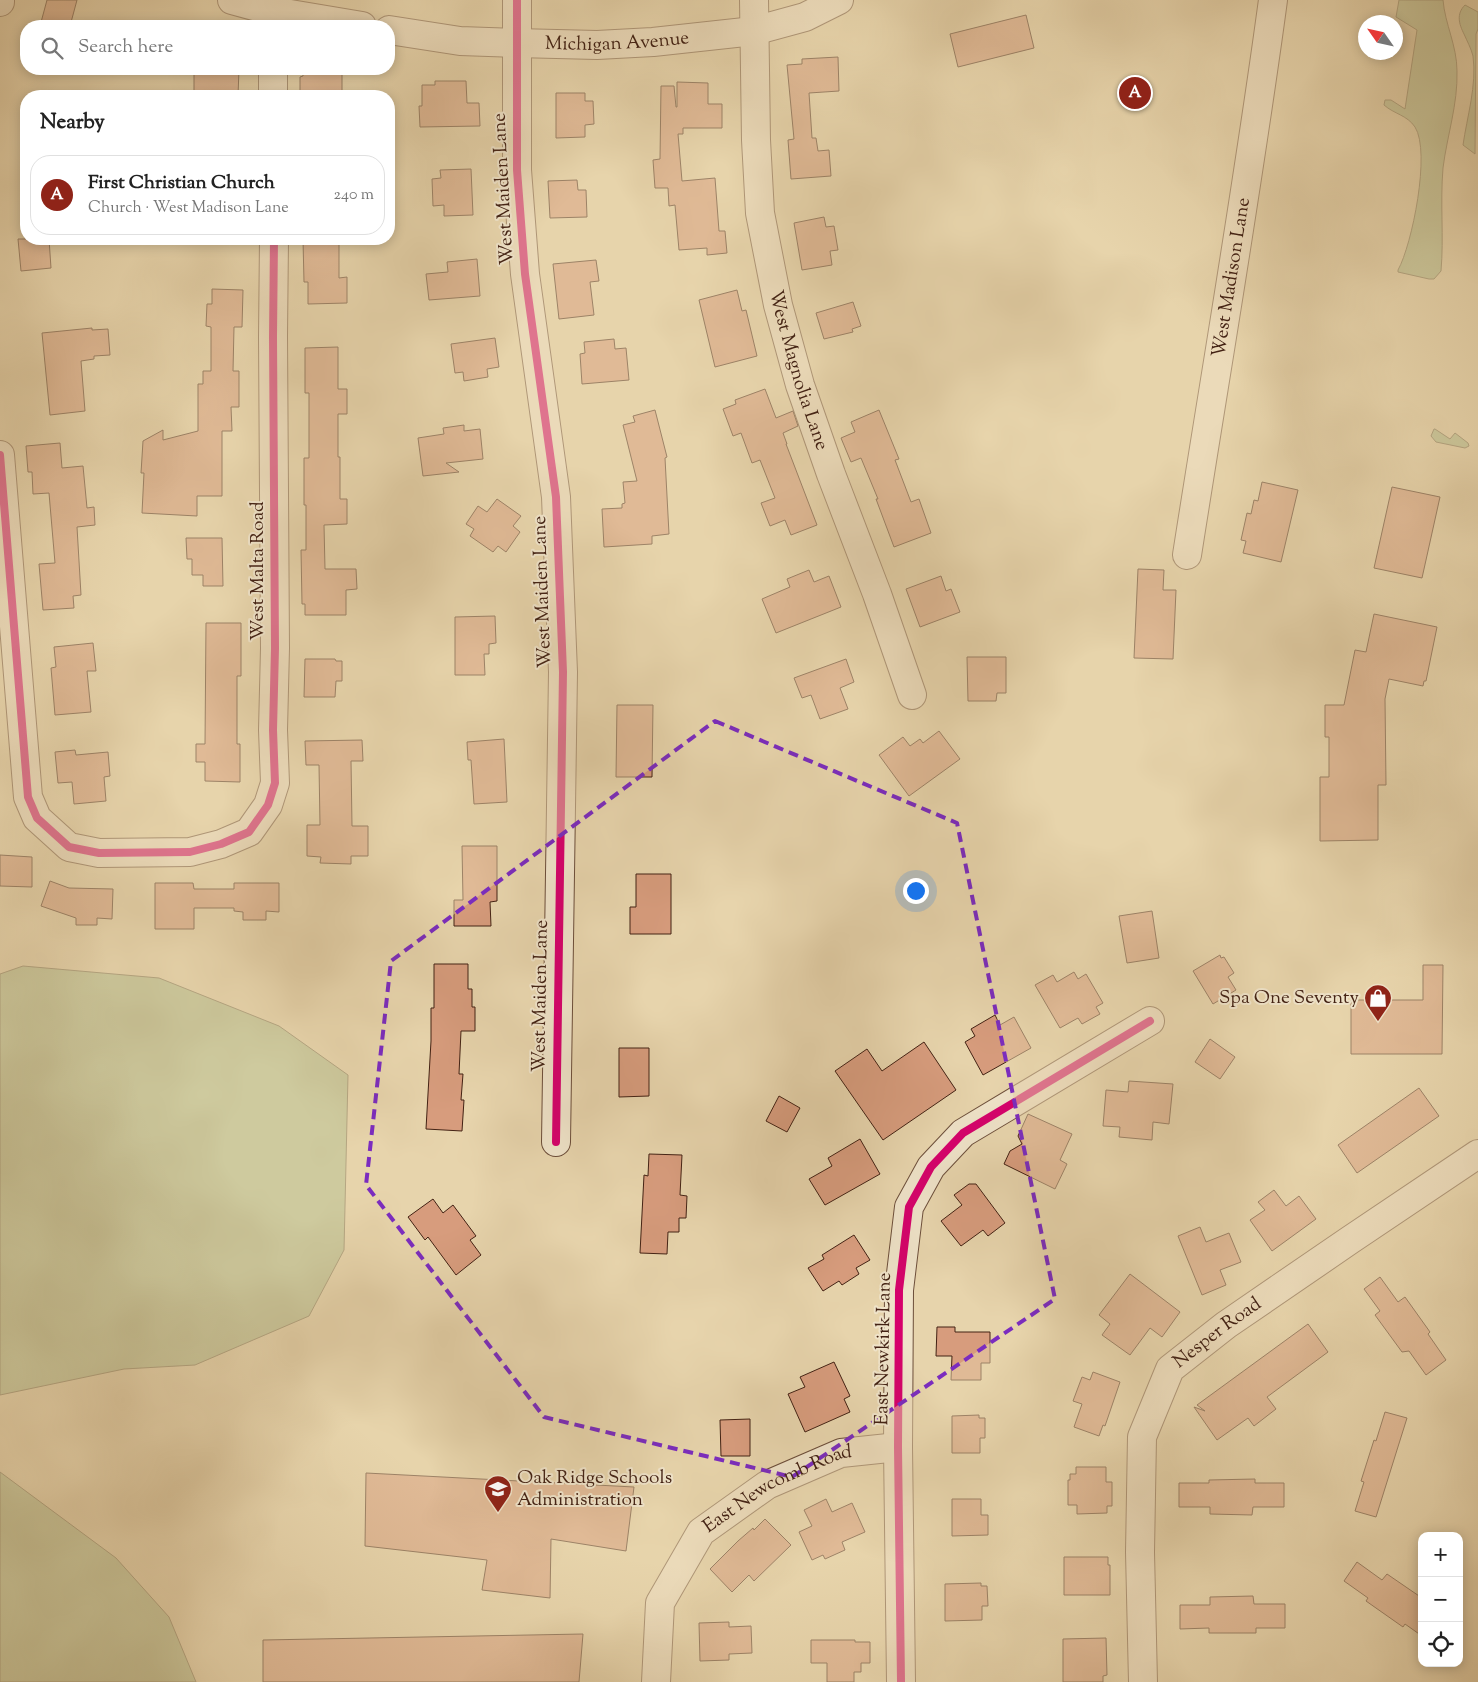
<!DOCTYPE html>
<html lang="en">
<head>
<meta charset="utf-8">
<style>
	:root { --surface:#fff; --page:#f6f6f6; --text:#222; --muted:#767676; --line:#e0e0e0; --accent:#8f2418 }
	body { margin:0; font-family:"Sorts Mill Goudy",serif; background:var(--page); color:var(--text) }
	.controls { position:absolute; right:15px; bottom:15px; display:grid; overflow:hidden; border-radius:10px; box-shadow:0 2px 12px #0003 }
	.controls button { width:45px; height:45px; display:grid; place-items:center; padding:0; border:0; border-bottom:1px solid var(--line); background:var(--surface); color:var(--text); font:25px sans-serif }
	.compass { position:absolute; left:1358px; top:15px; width:45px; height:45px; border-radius:50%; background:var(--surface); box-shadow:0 2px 12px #0003; rotate:304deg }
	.you { position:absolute; left:915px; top:890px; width:18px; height:18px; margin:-12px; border:4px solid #fff; border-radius:50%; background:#1a73e8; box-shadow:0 0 0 8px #1a73e833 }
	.badge { display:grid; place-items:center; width:32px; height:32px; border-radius:50%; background:var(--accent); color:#fff; font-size:16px; font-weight:700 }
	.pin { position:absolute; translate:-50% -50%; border:2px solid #fff; box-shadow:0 1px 5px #0006 }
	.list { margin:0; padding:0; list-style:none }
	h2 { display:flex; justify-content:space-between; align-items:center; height:65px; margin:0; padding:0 20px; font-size:21px }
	h2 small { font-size:16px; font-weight:400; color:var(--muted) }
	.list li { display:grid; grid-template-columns:32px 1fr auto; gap:15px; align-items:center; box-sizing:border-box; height:80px; margin:0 10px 10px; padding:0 10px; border:1px solid var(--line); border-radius:20px }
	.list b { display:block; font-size:19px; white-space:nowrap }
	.list p { margin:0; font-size:16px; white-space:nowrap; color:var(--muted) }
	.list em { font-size:16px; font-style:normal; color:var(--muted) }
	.icon { flex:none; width:28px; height:28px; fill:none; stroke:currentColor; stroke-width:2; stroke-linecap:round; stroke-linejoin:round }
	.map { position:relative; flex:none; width:1478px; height:1682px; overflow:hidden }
	.search { position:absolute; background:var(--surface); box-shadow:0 2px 12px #0003; left:20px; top:20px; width:375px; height:55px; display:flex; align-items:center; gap:12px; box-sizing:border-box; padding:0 18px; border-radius:20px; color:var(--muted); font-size:19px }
	.panel { position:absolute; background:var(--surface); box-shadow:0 2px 12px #0003; left:20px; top:90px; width:375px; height:155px; border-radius:20px }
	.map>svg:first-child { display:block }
</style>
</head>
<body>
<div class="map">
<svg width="1478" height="1682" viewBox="0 0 1478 1682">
	<rect width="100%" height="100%" fill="#e7d4ac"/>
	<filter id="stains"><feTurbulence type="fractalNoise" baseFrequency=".004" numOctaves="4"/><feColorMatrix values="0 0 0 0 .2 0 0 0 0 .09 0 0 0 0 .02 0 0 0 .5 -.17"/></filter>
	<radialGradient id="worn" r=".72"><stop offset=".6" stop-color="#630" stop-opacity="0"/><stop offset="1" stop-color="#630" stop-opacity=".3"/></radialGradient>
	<g fill="#afbe8e" stroke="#797051">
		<path d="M 1399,0 L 1443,0 C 1445,24 1457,46 1457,71 C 1458,104 1447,136 1443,168 C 1440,203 1444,237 1441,271 L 1434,279 L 1429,279 L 1398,272 L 1398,270 C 1412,245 1431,152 1415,127 C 1407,115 1394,114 1384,105 L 1385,100 L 1391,100 L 1405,109 L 1417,30 L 1396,17 Z"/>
		<path d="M 1465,5 L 1478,12 L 1478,29 L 1476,34 L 1475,154 L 1463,145 C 1467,117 1477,85 1473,56 C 1471,48 1467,41 1464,34 C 1459,24 1456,14 1465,5 Z"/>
		<polygon points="1434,429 1435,429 1450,439 1455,433 1468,443 1469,446 1465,448 1436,442 1431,436"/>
		<polygon points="23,966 159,978 279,1026 348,1075 344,1250 309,1316 195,1365 124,1369 0,1395 0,974"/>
		<polygon points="0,1472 116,1558 169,1617 196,1682 0,1682"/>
	</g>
	<g fill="#d79c7d" stroke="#432214">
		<polygon points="47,0 77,0 70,26 40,26"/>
		<polygon points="1026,15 1034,48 958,67 950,34"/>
		<polygon points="838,57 839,91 809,93 812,138 816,138 818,151 829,150 831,176 791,179 788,140 794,139 787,65 802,64 802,59"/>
		<polygon points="194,69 239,69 238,96 194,96"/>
		<polygon points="303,69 342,70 342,96 300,96 300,77 303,76"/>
		<polygon points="435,81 466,81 467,103 479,103 480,126 420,127 419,106 422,106 422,85 435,85"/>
		<polygon points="677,82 708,83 708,104 722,104 722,128 683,128 683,134 678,134 682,181 715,178 719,231 725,231 727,253 707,255 707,248 679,250 675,205 669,206 668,188 655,188 653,160 660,159 661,86 674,86 676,107 677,107"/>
		<polygon points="556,93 585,93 585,101 593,101 594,124 585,125 585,137 556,138"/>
		<polygon points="471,169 473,215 444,216 444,205 433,206 432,179 441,178 440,170"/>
		<polygon points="577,180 578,190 586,190 587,217 550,218 548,181"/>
		<polygon points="824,217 826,227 834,226 838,250 830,251 832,265 802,270 794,223"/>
		<polygon points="18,239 49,239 51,268 21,271"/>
		<polygon points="303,239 339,239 339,278 347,277 347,303 308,304 308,282 304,282"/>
		<polygon points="477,259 480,296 429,300 426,274 448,272 447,262"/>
		<polygon points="596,260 599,281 590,282 594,315 559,319 553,264"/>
		<polygon points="212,289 243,290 242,327 234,327 233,371 239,371 239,407 231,407 232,431 222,431 222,496 197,496 197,516 142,513 144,473 141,473 143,441 163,430 163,440 198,431 198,384 203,384 203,371 211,371 211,327 206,326 207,304 212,304"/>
		<polygon points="737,290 742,311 746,310 757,356 715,367 699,300"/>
		<polygon points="853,302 861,326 852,329 853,332 824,339 816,313"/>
		<polygon points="92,328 92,330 108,329 110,355 94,356 94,359 81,361 85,411 50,415 42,333"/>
		<polygon points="495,338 499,367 487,369 488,377 464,381 463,372 455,373 451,344"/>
		<polygon points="614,339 615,349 626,348 629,380 582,384 580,354 585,353 584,342"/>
		<polygon points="338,347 338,389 347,389 347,414 338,414 338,457 340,457 340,499 347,499 347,524 324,525 325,569 356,569 357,589 346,590 346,615 305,615 305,604 302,604 301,550 306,550 306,505 304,505 304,458 309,458 309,393 305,393 305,348"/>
		<polygon points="765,389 776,418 793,411 798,426 783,433 787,444 786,444 817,525 791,535 785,520 770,526 761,503 775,498 760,460 752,463 741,433 733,436 723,409 736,404 735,400"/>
		<polygon points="655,410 667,457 665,458 669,534 652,536 652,544 604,547 602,509 622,508 622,504 625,503 623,482 637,481 623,425 635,422 633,416"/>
		<polygon points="879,410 899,459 895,460 911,502 919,499 931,533 894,547 876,499 878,499 861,458 851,462 841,438 855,432 851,422"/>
		<polygon points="464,425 464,431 480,429 483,459 446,463 459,472 423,476 418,438 444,434 443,428"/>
		<polygon points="60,443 62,468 83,466 87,508 94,507 95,525 77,527 81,595 73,596 74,608 43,610 39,564 55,563 49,493 33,494 32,472 28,472 26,446"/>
		<polygon points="1262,482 1298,490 1281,562 1243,553 1246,541 1241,540 1247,513 1251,514 1254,500 1258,501"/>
		<polygon points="1392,487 1440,497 1422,578 1374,568"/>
		<polygon points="497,499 521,516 513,526 520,532 506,552 498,546 493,552 470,536 474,529 466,524 478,506 487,512"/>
		<polygon points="186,538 222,538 223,586 203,586 203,575 192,575 192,559 187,559"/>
		<polygon points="1138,569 1164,570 1163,590 1176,590 1173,659 1134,658"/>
		<polygon points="809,570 814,582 829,576 841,607 776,633 762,599 790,587 787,579"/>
		<polygon points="941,576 946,591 951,589 960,612 920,627 906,589"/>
		<polygon points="1374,614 1437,627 1426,681 1424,681 1423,686 1389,679 1385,699 1386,785 1378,785 1378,840 1320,841 1320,777 1329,777 1329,737 1325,737 1325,705 1344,705 1355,650 1366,652"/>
		<polygon points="495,616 496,643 489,644 489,654 484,654 485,675 455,675 455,617"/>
		<polygon points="206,623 241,623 241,676 237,676 237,744 240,744 240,782 205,781 205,762 196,762 196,744 205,744"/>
		<polygon points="93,643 96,671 87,671 91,712 55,715 51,668 56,667 54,647"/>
		<polygon points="967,657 1006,657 1006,693 997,693 996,701 968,701"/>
		<polygon points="305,659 335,659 336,661 342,661 342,681 336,681 335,697 304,697"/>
		<polygon points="846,659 854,682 840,688 848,709 820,719 811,695 802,698 794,678"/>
		<polygon points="617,705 653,705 652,777 616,777"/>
		<polygon points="939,731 960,759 909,796 879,755 903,737 910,746 920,739 923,743"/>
		<polygon points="504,739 507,802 474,804 471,760 468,760 467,742"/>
		<polygon points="362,740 363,761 351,761 352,826 368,826 368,856 351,856 351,864 320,863 321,857 307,856 307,825 320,825 319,765 306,765 305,741"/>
		<polygon points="75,750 76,755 108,752 110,776 104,777 106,801 74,804 72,782 58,783 55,752"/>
		<polygon points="462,846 497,846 497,901 490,902 491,926 454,926 454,900 463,900"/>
		<polygon points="0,855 32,857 32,887 0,886"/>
		<polygon points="636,874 671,874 671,934 630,934 630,907 636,907"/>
		<polygon points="50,881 69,888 113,889 112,919 97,918 97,925 76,925 76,918 41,906"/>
		<polygon points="155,883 193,883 194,889 234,889 234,883 279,883 279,912 266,911 266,920 243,920 243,912 234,911 234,908 194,908 194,929 155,929"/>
		<polygon points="1152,911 1159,958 1127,963 1119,916"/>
		<polygon points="1220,955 1221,958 1224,957 1234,973 1228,977 1236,990 1213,1004 1193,971"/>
		<polygon points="434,964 468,964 468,989 472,989 472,1007 475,1007 475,1031 461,1031 459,1074 463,1074 461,1100 464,1100 462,1131 426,1129 431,1041 431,1008 434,1008"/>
		<polygon points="1423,965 1443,965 1442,1054 1351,1054 1351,1000 1423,1000"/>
		<polygon points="1074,972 1078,979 1086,974 1103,1003 1096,1007 1100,1014 1082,1024 1078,1018 1060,1028 1035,985 1053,975 1057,982"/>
		<polygon points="995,1015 1000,1025 1014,1017 1031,1048 983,1075 965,1042 975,1036 971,1029"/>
		<polygon points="1210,1039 1235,1057 1220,1079 1195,1062"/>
		<polygon points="924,1042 956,1090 883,1140 835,1071 867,1049 882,1071"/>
		<polygon points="619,1048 649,1048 649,1096 619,1097"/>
		<polygon points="1129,1081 1173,1084 1169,1124 1153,1122 1152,1140 1119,1137 1120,1127 1103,1126 1106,1090 1128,1092"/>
		<polygon points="1419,1088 1439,1116 1357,1173 1338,1145"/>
		<polygon points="779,1096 800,1108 787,1132 766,1121"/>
		<polygon points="1028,1114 1072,1134 1060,1160 1067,1164 1055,1189 1004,1164 1010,1151 1022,1144 1018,1136"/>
		<polygon points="860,1139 880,1174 825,1205 809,1179 832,1166 828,1158"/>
		<polygon points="649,1154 682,1155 680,1195 687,1196 686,1218 679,1218 679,1232 668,1232 667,1254 640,1253 644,1175 648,1176"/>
		<polygon points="969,1184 976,1184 1005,1223 988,1236 983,1230 961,1246 941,1221 962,1205 954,1195"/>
		<polygon points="1274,1190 1286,1206 1299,1196 1316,1219 1272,1251 1250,1220 1265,1210 1258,1202"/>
		<polygon points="433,1199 443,1213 453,1205 476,1236 470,1240 481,1255 456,1275 428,1237 425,1240 408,1217"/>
		<polygon points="1200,1227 1206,1242 1229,1233 1241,1262 1220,1270 1226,1285 1202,1295 1178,1236"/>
		<polygon points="854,1235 870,1260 856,1268 859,1274 842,1285 839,1281 823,1291 808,1268 824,1259 822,1255"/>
		<polygon points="1130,1274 1180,1312 1162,1337 1150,1328 1130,1355 1102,1335 1110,1324 1099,1315"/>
		<polygon points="1380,1277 1398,1302 1405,1297 1430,1332 1428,1334 1446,1360 1426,1375 1409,1351 1402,1352 1375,1315 1380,1311 1364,1289"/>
		<polygon points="1308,1324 1328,1352 1267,1397 1276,1409 1254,1426 1248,1418 1217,1440 1194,1407 1205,1411 1197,1405"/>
		<polygon points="937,1327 955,1327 955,1332 990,1332 990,1363 981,1363 981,1380 951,1380 952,1356 936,1356"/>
		<polygon points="834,1362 850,1396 844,1399 850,1412 805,1432 788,1394 805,1387 800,1377"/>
		<polygon points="1093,1372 1120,1382 1105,1426 1103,1425 1099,1436 1074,1427 1082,1404 1073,1401 1082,1377 1090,1380"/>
		<polygon points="1385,1412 1407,1418 1376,1517 1355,1511 1364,1482 1361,1481 1374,1440 1376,1441"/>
		<polygon points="979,1415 979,1418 985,1418 985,1438 980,1438 980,1453 952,1453 952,1416"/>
		<polygon points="750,1419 750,1456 721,1456 720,1420"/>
		<polygon points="1076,1467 1106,1467 1106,1482 1112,1482 1112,1506 1107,1506 1107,1513 1077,1514 1077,1505 1068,1505 1068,1480 1070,1480 1070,1474 1076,1474"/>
		<polygon points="366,1473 634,1487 626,1551 551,1539 550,1598 482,1590 487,1560 365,1546"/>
		<polygon points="1255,1479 1255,1483 1284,1483 1284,1507 1253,1507 1252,1515 1210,1514 1210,1507 1179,1507 1179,1483 1209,1483 1209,1480"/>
		<polygon points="826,1499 832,1512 852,1503 865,1532 842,1542 845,1550 825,1559 823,1555 812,1560 799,1532 812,1526 804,1510"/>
		<polygon points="952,1499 981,1499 981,1515 988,1515 988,1535 952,1536"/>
		<polygon points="765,1519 791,1545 754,1581 749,1575 732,1592 710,1569 738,1541 753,1528 754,1530"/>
		<polygon points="1064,1557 1108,1557 1108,1565 1110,1565 1110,1595 1064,1595"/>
		<polygon points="1357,1562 1382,1580 1387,1574 1422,1598 1422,1636 1405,1624 1403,1627 1366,1601 1368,1598 1344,1581"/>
		<polygon points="981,1583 981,1586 987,1586 988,1606 982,1606 982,1620 945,1621 945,1584"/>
		<polygon points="1253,1596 1254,1604 1285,1604 1285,1628 1256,1628 1256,1633 1209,1633 1209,1628 1180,1629 1180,1605 1210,1605 1210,1597"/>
		<polygon points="729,1622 729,1627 751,1626 752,1653 729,1654 729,1660 700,1661 699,1623"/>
		<polygon points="583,1634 579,1682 263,1682 263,1640"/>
		<polygon points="1106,1638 1107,1675 1103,1676 1103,1682 1063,1682 1063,1639"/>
		<polygon points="811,1640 855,1640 855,1642 870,1642 870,1663 861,1663 861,1672 854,1672 854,1682 827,1682 827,1663 811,1663"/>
	</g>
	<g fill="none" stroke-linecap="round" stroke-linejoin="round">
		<g stroke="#6c4e3a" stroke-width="30">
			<g id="minor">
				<polyline points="232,0 272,11 362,26"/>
				<polyline points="517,0 517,170 525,274 556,497 563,672 556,1142"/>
				<path id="s1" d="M 754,0 L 756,140 L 760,213 L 778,305 L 800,385 L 831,474 L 877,594 L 912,695"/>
				<polyline points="0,2 0,0"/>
				<path id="s2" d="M 389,30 L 460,41 L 516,43 L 597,45 L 653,42 L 754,31 L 805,17 L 839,0"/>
				<polyline points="273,69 273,96"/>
				<polyline points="0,455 28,797 37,818 69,847 99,853 190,852 221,844 249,832 268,805 275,783 273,730 275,648 273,337 274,239"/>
				<path id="s3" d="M 1187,555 C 1216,370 1248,186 1273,0"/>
				<path id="s4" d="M 656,1682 L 660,1603 L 701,1532 L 767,1485 L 841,1453 L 898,1447"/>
				<polyline points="901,1682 898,1447 899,1290 909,1207 931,1167 963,1133 1150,1021"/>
				<path id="s5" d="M 1143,1682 L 1140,1552 L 1142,1437 L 1170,1369 L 1226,1325 L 1350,1240 L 1478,1154"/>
			</g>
		</g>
		<use href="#minor" stroke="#efe3c9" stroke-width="28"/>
		<g stroke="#efe3c9" stroke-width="11">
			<g id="cycleway">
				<polyline points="517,0 517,170 525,274 556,497 563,672 556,1142"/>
				<polyline points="0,455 28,797 37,818 69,847 99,853 190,852 221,844 249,832 268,805 275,783 273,730 275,648 273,337 274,239"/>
				<polyline points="901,1682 898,1447 899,1290 909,1207 931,1167 963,1133 1150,1021"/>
			</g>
		</g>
		<use href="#cycleway" stroke="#d6006c" stroke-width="8"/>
	</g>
	<path d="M0 0H1478V1682H0ZM 715,721 L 957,823 L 1055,1299 L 792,1477 L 544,1417 L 366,1185 L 391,961 Z" fill="#e7d4ac" fill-opacity=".55" fill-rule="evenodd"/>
	<path fill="none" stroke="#7b2cbf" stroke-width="4" stroke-dasharray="10 6" stroke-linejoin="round" d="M 715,721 L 957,823 L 1055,1299 L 792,1477 L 544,1417 L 366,1185 L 391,961 Z"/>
	<defs>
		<g id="shop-pin" transform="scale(1.4375)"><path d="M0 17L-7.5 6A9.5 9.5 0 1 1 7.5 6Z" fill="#8f2418" stroke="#efe3c9"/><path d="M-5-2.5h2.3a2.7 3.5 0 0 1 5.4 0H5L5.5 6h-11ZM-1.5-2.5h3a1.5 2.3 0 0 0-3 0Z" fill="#fff"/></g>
		<g id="school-pin" transform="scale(1.4375)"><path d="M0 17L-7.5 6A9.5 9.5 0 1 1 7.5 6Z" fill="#8f2418" stroke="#efe3c9"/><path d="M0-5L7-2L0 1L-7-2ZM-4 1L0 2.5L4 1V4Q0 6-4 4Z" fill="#fff"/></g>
	</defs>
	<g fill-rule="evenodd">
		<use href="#shop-pin" x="1378" y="998"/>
		<use href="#school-pin" x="498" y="1489"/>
	</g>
	<g text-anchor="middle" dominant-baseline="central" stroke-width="4" stroke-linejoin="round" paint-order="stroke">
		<g font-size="19" fill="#432214" stroke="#efe3c9">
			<text stroke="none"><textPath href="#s2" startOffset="229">Michigan Avenue</textPath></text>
			<text transform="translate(504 189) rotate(-93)">West Maiden Lane</text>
			<text stroke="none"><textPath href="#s3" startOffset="281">West Madison Lane</textPath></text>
			<text stroke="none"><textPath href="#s1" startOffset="375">West Magnolia Lane</textPath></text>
			<text transform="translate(258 571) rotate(-90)">West Malta Road</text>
			<text transform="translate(543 592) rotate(-92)">West Maiden Lane</text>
			<text transform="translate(541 996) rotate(-89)">West Maiden Lane</text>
			<text stroke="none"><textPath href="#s5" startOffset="378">Nesper Road</textPath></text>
			<text transform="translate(884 1349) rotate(-89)">East Newkirk Lane</text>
			<text stroke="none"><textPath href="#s4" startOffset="250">East Newcomb Road</textPath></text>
		</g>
		<g font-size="19" fill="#432214" stroke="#efe3c9" text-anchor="end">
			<text x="1359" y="998">Spa One Seventy</text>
			<text x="517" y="1478" text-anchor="start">Oak Ridge Schools<tspan x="517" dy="22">Administration</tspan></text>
		</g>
	</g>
	<rect width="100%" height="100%" filter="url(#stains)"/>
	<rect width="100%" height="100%" fill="url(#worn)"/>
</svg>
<div class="controls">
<button>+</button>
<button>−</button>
<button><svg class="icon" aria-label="locate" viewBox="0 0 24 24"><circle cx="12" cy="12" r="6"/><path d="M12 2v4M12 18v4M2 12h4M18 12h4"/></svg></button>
</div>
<svg class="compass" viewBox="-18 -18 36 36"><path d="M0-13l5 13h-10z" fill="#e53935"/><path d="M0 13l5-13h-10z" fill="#767676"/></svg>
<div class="you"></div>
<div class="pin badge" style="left:1135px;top:93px">A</div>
<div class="search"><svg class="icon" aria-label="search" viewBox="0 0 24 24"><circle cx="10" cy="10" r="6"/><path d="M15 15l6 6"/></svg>Search here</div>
<section class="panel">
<h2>Nearby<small></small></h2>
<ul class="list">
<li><span class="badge">A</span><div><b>First Christian Church</b><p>Church · West Madison Lane</p></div><em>240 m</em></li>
</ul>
</section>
</div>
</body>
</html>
